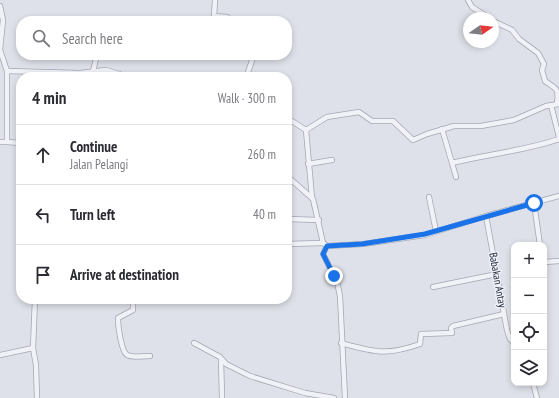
<!DOCTYPE html>
<html lang="en">
<head>
<meta charset="utf-8">
<style>
	:root { --surface:#fff; --page:#f7f7f7; --text:#2b2b33; --muted:#7c7c81; --line:#e1e1e2 }
	body { margin:0; font-family:"PT Sans Narrow",sans-serif; background:var(--page); color:var(--text) }
	.controls { position:absolute; right:12px; bottom:12px; display:grid; overflow:hidden; border-radius:8px; box-shadow:0 2px 6px #0003 }
	.controls button { width:36px; height:36px; display:grid; place-items:center; padding:0; border:0; border-bottom:1px solid var(--line); background:var(--surface); color:var(--text); font:20px sans-serif }
	.compass { position:absolute; left:463px; top:12px; width:36px; height:36px; border-radius:50%; background:var(--surface); box-shadow:0 2px 6px #0003; rotate:76deg }
	.stop { position:absolute; width:12px; height:12px; margin:-9px; border:3px solid #1a73e8; border-radius:50%; background:#fff }
	.stop.end { background:#1a73e8; border-color:#fff; box-shadow:0 1px 4px #0008 }
	.list { margin:0; padding:0; list-style:none }
	h2 { display:flex; justify-content:space-between; align-items:center; height:52px; margin:0; padding:0 16px; font-size:17px }
	h2 small { font-size:13px; font-weight:400; color:var(--muted) }
	.list li { display:grid; grid-template-columns:26px 1fr auto; gap:12px; align-items:center; box-sizing:border-box; height:60px; padding:0 16px; border-top:1px solid var(--line) }
	.list b { display:block; font-size:15px; white-space:nowrap }
	.list p { margin:0; font-size:13px; white-space:nowrap; color:var(--muted) }
	.list em { font-size:13px; font-style:normal; color:var(--muted) }
	.icon { flex:none; width:22px; height:22px; fill:none; stroke:currentColor; stroke-width:2; stroke-linecap:round; stroke-linejoin:round }
	.map { position:relative; flex:none; width:559px; height:398px; overflow:hidden }
	.search { position:absolute; background:var(--surface); box-shadow:0 2px 6px #0003; left:16px; top:16px; width:276px; height:44px; display:flex; align-items:center; gap:10px; box-sizing:border-box; padding:0 14px; border-radius:16px; color:var(--muted); font-size:15px }
	.panel { position:absolute; background:var(--surface); box-shadow:0 2px 6px #0003; left:16px; top:72px; width:276px; height:232px; border-radius:16px }
	.map>svg:first-child { display:block }
</style>
</head>
<body>
<div class="map">
<svg width="559" height="398" viewBox="0 0 559 398">
	<rect width="100%" height="100%" fill="#dee1e9"/>
	<g fill="none" stroke-linecap="round" stroke-linejoin="round">
		<g stroke="#a3a7b3" stroke-width="6">
			<g id="minor">
				<polyline points="215,0 214,16 227,17 226,21"/>
				<polyline points="468,0 472,7 489,18"/>
				<polyline points="0,6 3,20 0,50 7,71 7,142 21,143"/>
				<path d="M 493,21 L 512,30 L 519,39 L 538,53 L 544,64 L 542,70 L 545,81 C 557,90 559,87 557,104"/>
				<polyline points="7,71 80,73 106,70 129,77"/>
				<polyline points="93,71 97,55"/>
				<polyline points="250,77 248,72 254,55"/>
				<polyline points="551,105 559,137"/>
				<polyline points="287,118 306,130 327,117 359,112 372,121 393,121 413,140 427,134 454,126 481,126 514,120 546,106 559,104"/>
				<path d="M 442,129 L 452,163 C 488,154 524,151 559,139"/>
				<polyline points="306,130 312,198"/>
				<polyline points="0,142 7,142"/>
				<polyline points="452,163 456,177"/>
				<polyline points="308,164 332,160"/>
				<polyline points="287,176 313,199 323,243 327,246 323,254 337,282 340,296 345,398"/>
				<polyline points="429,197 436,231"/>
				<polyline points="534,203 540,245"/>
				<polyline points="486,216 507,330 510,339 514,343"/>
				<polyline points="287,219 319,220"/>
				<polyline points="287,244 323,243"/>
				<polyline points="327,246 363,244 425,235 486,216 559,196"/>
				<polyline points="544,260 545,262 559,261"/>
				<polyline points="433,287 497,274"/>
				<polyline points="35,299 33,348 36,365 37,398"/>
				<path d="M 133,299 L 133,310 L 118,318 C 118,325 121,351 127,355 C 133,358 144,356 150,356"/>
				<polyline points="34,301 114,299"/>
				<polyline points="194,343 220,357 226,364 250,376 305,393 334,398"/>
				<path d="M 341,343 C 374,352 386,356 420,344 L 421,334 L 452,333 L 451,328 L 453,326 L 504,314"/>
				<polyline points="0,355 33,348"/>
				<polyline points="221,359 222,398"/>
				<polyline points="533,383 537,398"/>
			</g>
		</g>
		<use href="#minor" stroke="#f1f2f7" stroke-width="4.5"/>
	</g>
	<g fill="none" stroke-linecap="round" stroke-linejoin="round">
		<polyline stroke="#1a73e8" stroke-width="5" points="334,276 323,254 327,246 362,244 425,234 534,203"/>
	</g>
	<g text-anchor="middle" dominant-baseline="central" stroke-width="3" stroke-linejoin="round" paint-order="stroke">
		<g font-size="11" fill="#262d41" stroke="#eef0f6">
			<text transform="translate(498 280) rotate(80)">Babakan Antay</text>
		</g>
	</g>
</svg>
<div class="controls">
<button>+</button>
<button>−</button>
<button><svg class="icon" aria-label="locate" viewBox="0 0 24 24"><circle cx="12" cy="12" r="6"/><path d="M12 2v4M12 18v4M2 12h4M18 12h4"/></svg></button>
<button><svg class="icon" aria-label="layers" viewBox="0 0 24 24"><path d="M12 4l9 5-9 5-9-5zM3 14l9 5 9-5"/></svg></button>
</div>
<svg class="compass" viewBox="-18 -18 36 36"><path d="M0-13l5 13h-10z" fill="#e53935"/><path d="M0 13l5-13h-10z" fill="#7c7c81"/></svg>
<div class="stop" style="left:534px;top:203px"></div>
<div class="stop end" style="left:334px;top:276px"></div>
<div class="search"><svg class="icon" aria-label="search" viewBox="0 0 24 24"><circle cx="10" cy="10" r="6"/><path d="M15 15l6 6"/></svg>Search here</div>
<section class="panel">
<h2>4 min<small>Walk · 300 m</small></h2>
<ul class="list">
<li><svg class="icon" aria-label="ahead" viewBox="0 0 24 24"><path d="M12 20V5M6 11l6-6 6 6"/></svg><div><b>Continue</b><p>Jalan Pelangi</p></div><em>260 m</em></li>
<li><svg class="icon" aria-label="left" viewBox="0 0 24 24"><path d="M17 20v-9H6M10 6l-5 5 5 5"/></svg><div><b>Turn left</b></div><em>40 m</em></li>
<li><svg class="icon" aria-label="arrive" viewBox="0 0 24 24"><path d="M6 21V4h12l-3 4 3 4H6"/></svg><div><b>Arrive at destination</b></div></li>
</ul>
</section>
</div>
</body>
</html>
